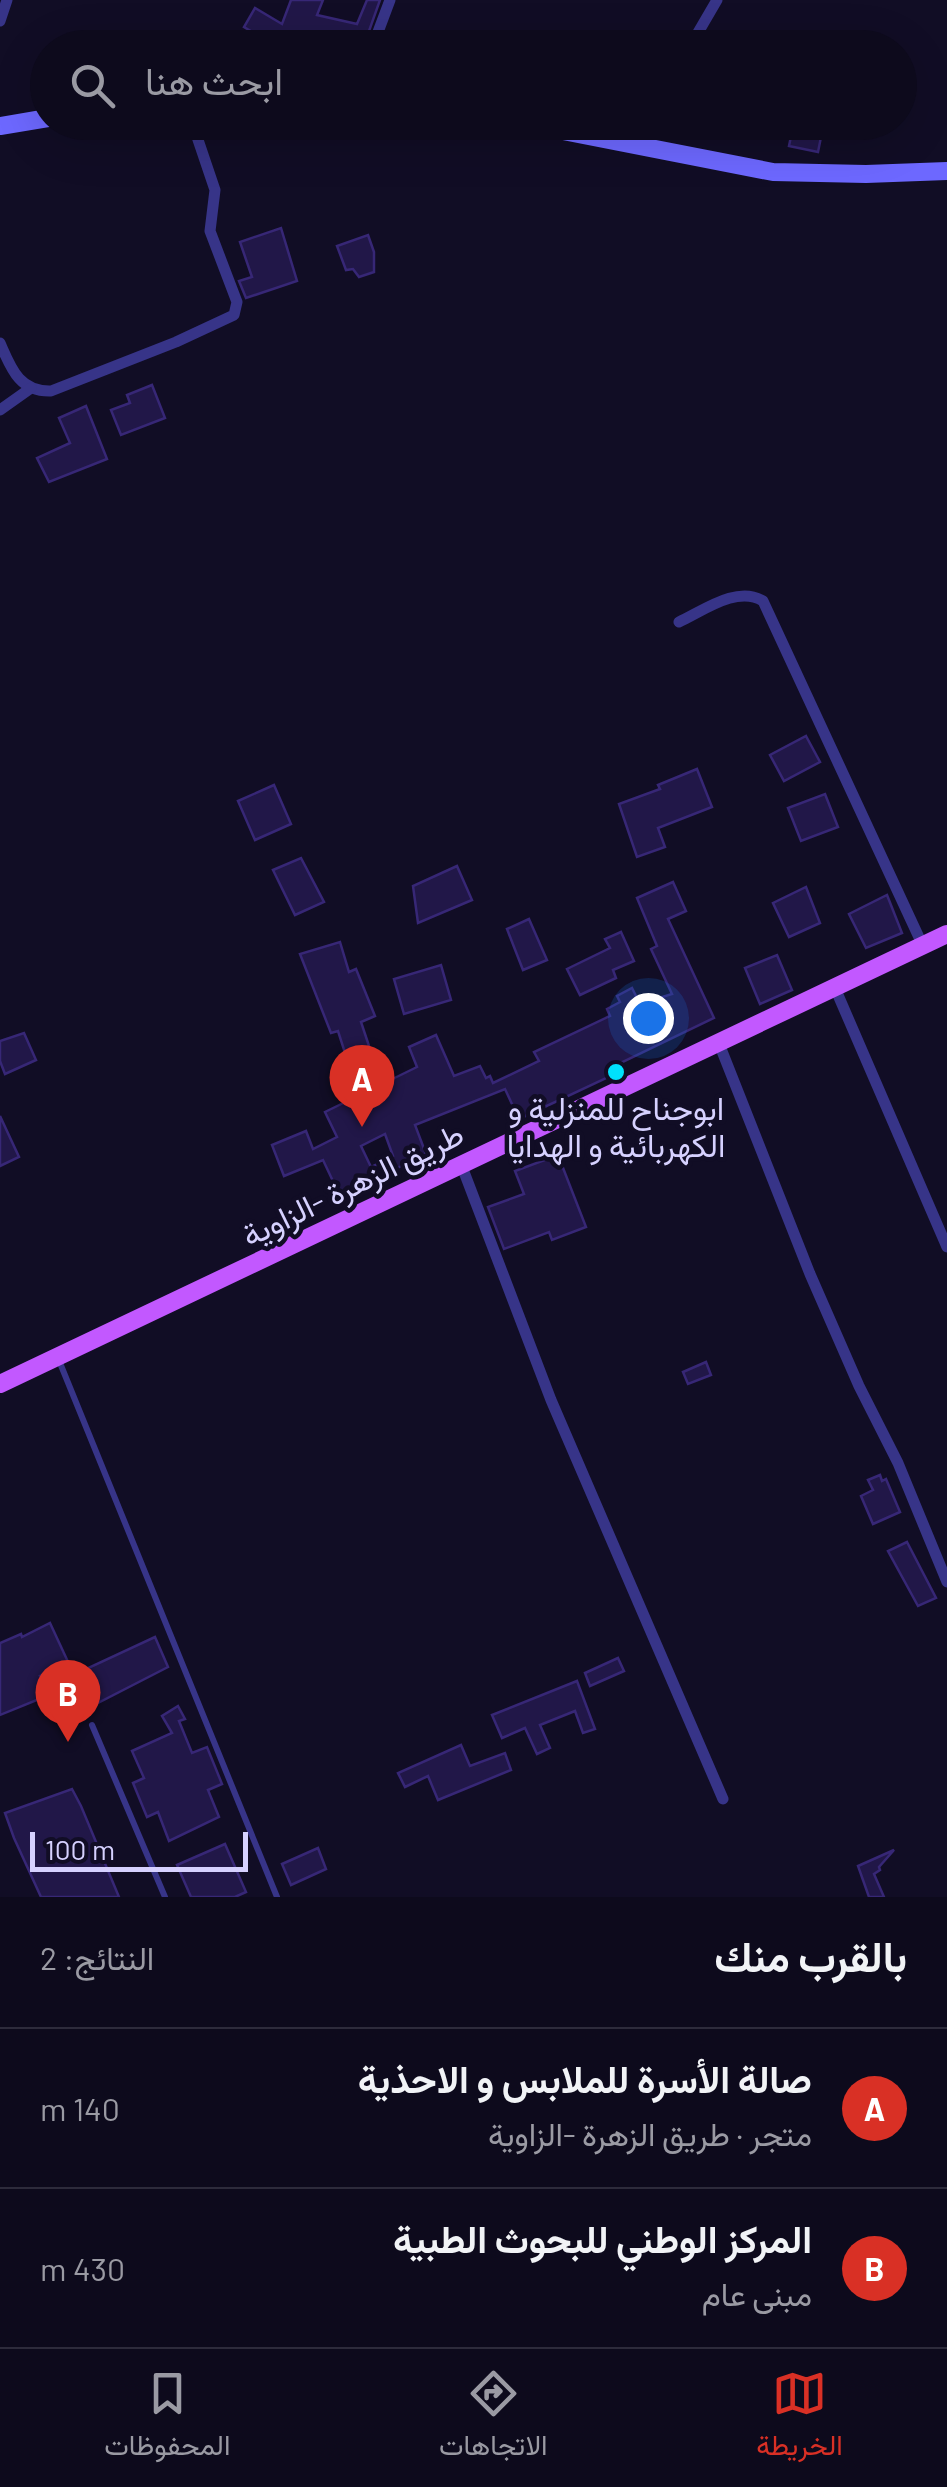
<!DOCTYPE html>
<html lang="ar">
<head>
<meta charset="utf-8">
<style>
	:root { --surface:#0d0a1c; --page:#161325; --text:#f1f3f6; --muted:#9a9aa3; --line:#2d2b3b; --accent:#d93025 }
	body { margin:0; font-family:Barlow,Vazirmatn,sans-serif; background:var(--page); color:var(--text); direction:rtl }
	.scale { position:absolute; left:30px; bottom:25px; width:218px; box-sizing:border-box; padding-left:10px; border:5px solid #d6d1ff; border-top:0; font-size:28px; line-height:35px; white-space:nowrap; color:#d6d1ff; -webkit-text-stroke:8px #110d25; paint-order:stroke }
	.you { position:absolute; left:648px; top:1018px; width:35px; height:35px; margin:-25px; border:8px solid #fff; border-radius:50%; background:#1a73e8; box-shadow:0 0 0 15px #1a73e833 }
	.badge { display:grid; place-items:center; width:65px; height:65px; border-radius:50%; background:var(--accent); color:#fff; font-size:32px; font-weight:700 }
	.pin { position:absolute; translate:-50% -82px; filter:drop-shadow(0 2px 5px #0008) }
	.pin::after { content:''; position:absolute; top:52px; width:35px; height:30px; background:inherit; clip-path:polygon(0 0,100% 0,50% 100%) }
	.list { margin:0; padding:0; list-style:none }
	h2 { display:flex; justify-content:space-between; align-items:center; height:130px; margin:0; padding:0 40px; font-size:42px }
	h2 small { font-size:32px; font-weight:400; color:var(--muted) }
	.list li { display:grid; grid-template-columns:65px 1fr auto; gap:30px; align-items:center; box-sizing:border-box; height:160px; padding:0 40px; border-top:2px solid var(--line) }
	.list b { display:block; font-size:38px; white-space:nowrap }
	.list p { margin:0; font-size:32px; white-space:nowrap; color:var(--muted) }
	.list em { font-size:32px; font-style:normal; color:var(--muted) }
	.icon { flex:none; width:55px; height:55px; fill:none; stroke:currentColor; stroke-width:2; stroke-linecap:round; stroke-linejoin:round }
	.map { position:relative; flex:none; width:947px; height:1897px; overflow:hidden; direction:ltr }
	.search { position:absolute; background:var(--surface); box-shadow:0 10px 40px #0002; left:30px; right:30px; top:30px; height:110px; display:flex; align-items:center; gap:25px; box-sizing:border-box; padding:0 35px; border-radius:55px; color:var(--muted); font-size:38px }
	.sheet { height:450px; background:var(--surface) }
	nav { display:flex; justify-content:space-around; align-items:center; box-sizing:border-box; height:140px; border-top:2px solid var(--line); background:var(--surface); font-size:28px; color:var(--muted) }
	nav a { display:grid; justify-items:center; gap:5px }
	nav .on { color:var(--accent) }
	.map>svg:first-child { display:block }
</style>
</head>
<body>
<div class="map">
<svg width="947" height="1897" viewBox="0 0 947 1897">
	<rect width="100%" height="100%" fill="#110d25"/>
	<g fill="#211748" stroke="#372776" stroke-width="2.5" fill-rule="evenodd">
		<polygon points="291,0 323,0 317,15 357,24 367,0 380,0 363,48 347,48 349,43 311,35 309,48 265,48 266,40 244,27 255,8 282,24"/>
		<polygon points="794,122 824,122 818,152 789,146"/>
		<polygon points="281,228 297,281 246,298 239,281 252,277 240,242"/>
		<polygon points="368,235 374,252 374,272 359,277 353,269 346,270 337,246"/>
		<polygon points="152,385 165,418 121,435 111,410 130,403 127,395"/>
		<polygon points="86,406 107,459 49,482 37,458 70,443 59,418"/>
		<polygon points="806,736 820,762 784,781 770,755"/>
		<polygon points="697,769 712,807 658,828 665,847 637,857 619,804 660,789 658,785"/>
		<polygon points="274,785 291,824 255,840 238,801"/>
		<polygon points="825,794 838,827 801,841 788,808"/>
		<polygon points="301,858 324,902 295,915 273,870"/>
		<polygon points="457,866 472,900 418,923 413,886"/>
		<path d="M 673,882 L 686,911 L 668,919 L 714,1018 L 612,1067 L 615,1074 L 519,1119 L 505,1089 L 415,1125 L 426,1154 L 340,1196 L 323,1160 L 284,1176 L 272,1145 L 306,1131 L 313,1149 L 337,1137 L 325,1112 L 417,1067 L 409,1047 L 436,1035 L 454,1076 L 480,1066 L 486,1078 L 490,1076 L 493,1083 L 539,1061 L 534,1052 L 610,1016 L 607,1009 L 620,1002 L 617,996 L 632,988 L 640,1004 L 672,994 L 651,949 L 657,946 L 637,898 ZM 385,1134 L 393,1156 L 371,1167 L 361,1146 Z"/>
		<polygon points="806,887 820,923 789,937 773,903"/>
		<polygon points="887,895 902,933 866,948 849,914"/>
		<polygon points="529,919 547,960 523,970 507,929"/>
		<polygon points="621,932 634,961 613,970 616,978 580,995 567,969 610,948 605,939"/>
		<polygon points="340,942 349,972 356,969 375,1016 361,1022 370,1049 346,1056 338,1031 331,1033 300,954"/>
		<polygon points="777,955 792,990 760,1004 745,968"/>
		<polygon points="441,965 451,1000 404,1014 394,979"/>
		<polygon points="24,1033 36,1060 5,1074 0,1061 0,1041"/>
		<polygon points="0,1116 19,1157 0,1166"/>
		<polygon points="558,1155 586,1227 552,1240 549,1232 504,1249 488,1207 524,1194 515,1171"/>
		<polygon points="706,1362 711,1375 688,1384 683,1372"/>
		<polygon points="880,1475 882,1481 886,1479 900,1512 873,1524 861,1496 873,1490 868,1480"/>
		<polygon points="907,1542 936,1598 918,1606 888,1551"/>
		<polygon points="50,1623 69,1664 40,1676 49,1695 0,1715 0,1643 21,1634 22,1637"/>
		<polygon points="155,1637 168,1667 88,1708 73,1675"/>
		<polygon points="618,1658 624,1671 590,1686 585,1673"/>
		<polygon points="577,1681 595,1729 583,1733 575,1711 540,1725 550,1748 537,1754 525,1728 502,1738 492,1715"/>
		<polygon points="178,1706 185,1719 179,1721 192,1753 207,1747 222,1784 208,1790 219,1817 169,1841 158,1812 147,1817 133,1783 144,1778 132,1751 172,1733 162,1716"/>
		<polygon points="461,1745 470,1766 505,1753 511,1770 438,1800 428,1776 405,1787 398,1773"/>
		<polygon points="72,1789 81,1806 119,1897 41,1897 14,1838 5,1813"/>
		<polygon points="225,1844 246,1892 235,1897 191,1897 177,1865"/>
		<polygon points="318,1848 326,1869 291,1885 282,1864"/>
		<polygon points="894,1850 879,1867 880,1870 874,1874 884,1897 869,1897 858,1866"/>
	</g>
	<g fill="none" stroke-linecap="round" stroke-linejoin="round">
		<g stroke="#373488" stroke-width="6">
			<polyline points="58,1358 277,1897"/>
			<polyline points="92,1725 165,1897"/>
		</g>
		<g stroke="#373488" stroke-width="11">
			<polyline points="0,21 7,0"/>
			<polyline points="372,48 390,0"/>
			<polyline points="689,48 717,0"/>
			<polyline points="638,148 649,122"/>
			<path d="M 0,343 C 11,368 19,392 51,391 L 176,342 L 234,315 L 237,302 L 210,231 L 215,190 L 192,122"/>
			<polyline points="0,410 31,388"/>
			<path d="M 679,622 C 703,611 737,585 763,601 L 923,946"/>
			<polyline points="835,988 947,1247"/>
			<polyline points="718,1041 810,1274 859,1386 898,1463 947,1582"/>
			<polyline points="461,1164 551,1400 723,1799"/>
		</g>
		<g stroke="#6d68ff" stroke-width="18">
			<polyline points="517,122 773,172 866,174 947,171"/>
			<polyline points="0,126 48,118"/>
		</g>
		<polyline stroke="#c258ff" stroke-width="18" points="0,1384 947,934"/>
	</g>
	<circle fill="#00e1fc" stroke="#110d25" stroke-width="4" cx="616" cy="1072" r="10"/>
	<g text-anchor="middle" dominant-baseline="central" stroke-width="9" stroke-linejoin="round" paint-order="stroke">
		<g font-size="32" fill="#d6d1ff" stroke="#110d25">
			<text x="616" y="1107">ابوجناح للمنزلية و<tspan x="616" dy="37">الكهربائية و الهدايا</tspan></text>
		</g>
		<g font-size="32" fill="#d6d1ff" stroke="#110d25">
			<text transform="translate(352 1183) rotate(-26)">طريق الزهرة -الزاوية</text>
		</g>
	</g>
</svg>
<div class="scale">100 m</div>
<div class="you"></div>
<div class="pin badge" style="left:362px;top:1127px">A</div>
<div class="pin badge" style="left:68px;top:1742px">B</div>
<div class="search"><svg class="icon" aria-label="search" viewBox="0 0 24 24"><circle cx="10" cy="10" r="6"/><path d="M15 15l6 6"/></svg>ابحث هنا</div>
</div>
<section class="sheet">
<h2>بالقرب منك<small>النتائج: 2</small></h2>
<ul class="list">
<li><span class="badge">A</span><div><b>صالة الأسرة للملابس و الاحذية</b><p>متجر · طريق الزهرة -الزاوية</p></div><em>140 m</em></li>
<li><span class="badge">B</span><div><b>المركز الوطني للبحوث الطبية</b><p>مبنى عام</p></div><em>430 m</em></li>
</ul>
</section>
<nav>
<a class="on"><svg class="icon" aria-label="map" viewBox="0 0 24 24"><path d="M3 6l6-2 6 2 6-2v14l-6 2-6-2-6 2zM9 4v14M15 6v14"/></svg>الخريطة</a>
<a><svg class="icon" aria-label="directions" viewBox="0 0 24 24"><path d="M12 3l9 9-9 9-9-9zM9 14v-3h6M13 9l2 2-2 2"/></svg>الاتجاهات</a>
<a><svg class="icon" aria-label="saved" viewBox="0 0 24 24"><path d="M7 4h10v16l-5-4-5 4z"/></svg>المحفوظات</a>
</nav>
</body>
</html>
